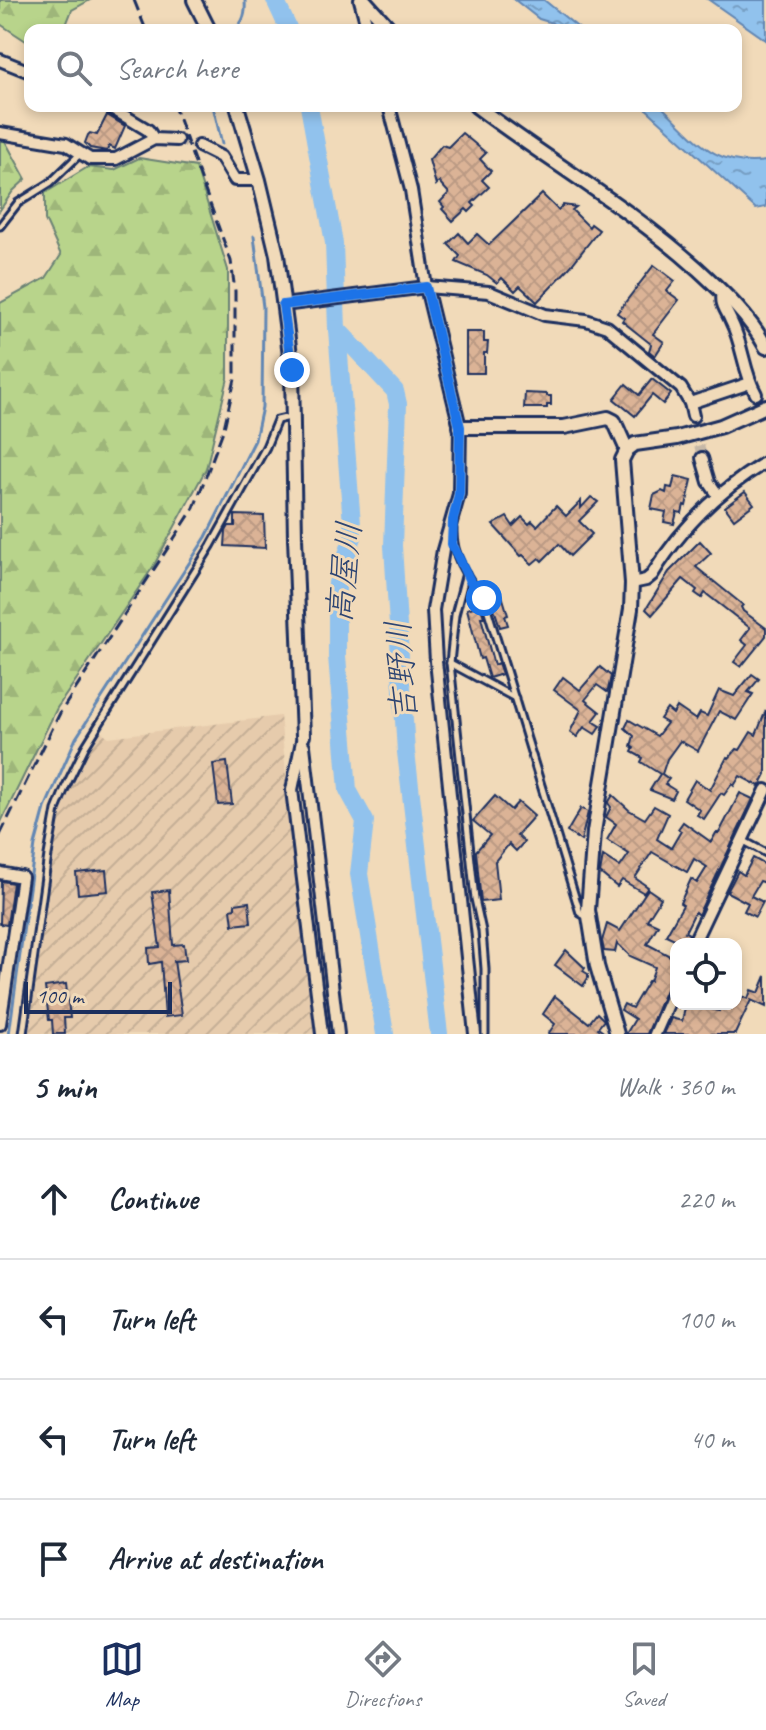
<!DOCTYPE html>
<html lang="en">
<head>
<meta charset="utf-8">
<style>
	:root { --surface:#fff; --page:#f6f6f7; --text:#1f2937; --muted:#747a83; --line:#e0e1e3; --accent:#1b2f5e }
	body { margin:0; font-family:Caveat,"Klee One",sans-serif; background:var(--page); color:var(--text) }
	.controls { position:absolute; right:24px; bottom:24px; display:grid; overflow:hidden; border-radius:16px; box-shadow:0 4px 12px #0003 }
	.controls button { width:72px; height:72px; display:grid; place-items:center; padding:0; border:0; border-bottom:2px solid var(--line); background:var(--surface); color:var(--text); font:40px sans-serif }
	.scale { position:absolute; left:24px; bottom:20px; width:148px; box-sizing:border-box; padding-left:8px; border:4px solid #1b2f5e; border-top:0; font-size:22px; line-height:28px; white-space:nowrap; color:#1b2f5e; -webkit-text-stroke:6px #f1dab9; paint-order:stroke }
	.stop { position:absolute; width:24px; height:24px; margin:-18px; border:6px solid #1a73e8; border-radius:50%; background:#fff }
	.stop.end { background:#1a73e8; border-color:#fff; box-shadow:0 2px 8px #0008 }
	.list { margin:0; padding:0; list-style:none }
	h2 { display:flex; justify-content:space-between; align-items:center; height:104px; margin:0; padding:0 32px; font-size:34px }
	h2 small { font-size:26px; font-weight:400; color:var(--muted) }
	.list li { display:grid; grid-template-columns:52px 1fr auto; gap:24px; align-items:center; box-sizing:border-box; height:120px; padding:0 32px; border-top:2px solid var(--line) }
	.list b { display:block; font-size:30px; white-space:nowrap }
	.list em { font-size:26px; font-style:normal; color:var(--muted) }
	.icon { flex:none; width:44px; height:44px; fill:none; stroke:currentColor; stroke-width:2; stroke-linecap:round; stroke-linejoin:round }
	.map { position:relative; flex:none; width:766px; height:1034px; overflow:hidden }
	.search { position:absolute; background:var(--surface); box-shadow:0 4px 12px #0003; left:24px; right:24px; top:24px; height:88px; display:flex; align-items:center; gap:20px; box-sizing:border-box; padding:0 28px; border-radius:16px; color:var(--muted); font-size:30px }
	.sheet { height:584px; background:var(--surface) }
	nav { display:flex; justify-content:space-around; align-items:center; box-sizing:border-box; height:112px; border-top:2px solid var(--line); background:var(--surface); font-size:22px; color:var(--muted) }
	nav a { display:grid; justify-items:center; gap:4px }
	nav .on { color:var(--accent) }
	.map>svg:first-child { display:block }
</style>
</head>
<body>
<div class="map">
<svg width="766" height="1034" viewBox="0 0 766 1034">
	<defs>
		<pattern id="industrial-furrows" width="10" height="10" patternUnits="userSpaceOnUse" patternTransform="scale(2)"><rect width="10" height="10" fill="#e6cbac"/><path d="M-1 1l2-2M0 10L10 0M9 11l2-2" fill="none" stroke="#c5af96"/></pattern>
		<pattern id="forest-firs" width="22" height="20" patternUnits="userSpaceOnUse" patternTransform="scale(2)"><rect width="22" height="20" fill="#b8d48b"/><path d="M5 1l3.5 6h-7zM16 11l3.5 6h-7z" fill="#9eb67a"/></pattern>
		<pattern id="water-ripples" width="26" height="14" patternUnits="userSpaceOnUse" patternTransform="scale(2)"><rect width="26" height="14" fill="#91c2ed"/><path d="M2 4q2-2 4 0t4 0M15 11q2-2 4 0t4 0" fill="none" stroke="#769ec3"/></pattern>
		<pattern id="building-cross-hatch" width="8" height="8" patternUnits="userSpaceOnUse" patternTransform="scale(2)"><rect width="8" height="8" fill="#dbb396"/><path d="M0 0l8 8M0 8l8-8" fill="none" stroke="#bb9a84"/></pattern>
	</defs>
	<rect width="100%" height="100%" fill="#f1dab9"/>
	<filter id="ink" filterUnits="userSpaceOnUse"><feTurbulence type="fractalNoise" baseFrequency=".0125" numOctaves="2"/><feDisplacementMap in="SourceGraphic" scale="16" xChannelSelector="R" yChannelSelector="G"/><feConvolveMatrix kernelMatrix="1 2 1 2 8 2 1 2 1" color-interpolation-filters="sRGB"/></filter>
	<g filter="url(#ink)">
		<polygon fill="url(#industrial-furrows)" points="280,716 314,1034 29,1034 55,837 65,797 80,762 99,730 109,737"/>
		<g fill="url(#forest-firs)" stroke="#6a8274" stroke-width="2">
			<polygon points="0,0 90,0 72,10 64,30 30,30 30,40 26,41 0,24"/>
			<polygon points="0,139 4,139 26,179 13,191 0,210"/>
			<polygon points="139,158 196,167 228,270 228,378 206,469 153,567 57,708 0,824 0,303 46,278 61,255 45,220 45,193 88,167 114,170"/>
		</g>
		<g fill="url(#water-ripples)" stroke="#6287b4" stroke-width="2">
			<polygon points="515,0 544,0 581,30 559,30 552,23 539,19"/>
			<polygon points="709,0 766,0 766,40"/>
			<path d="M 643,106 L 661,106 C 697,139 713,168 766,161 L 766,207 L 756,209 Z"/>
		</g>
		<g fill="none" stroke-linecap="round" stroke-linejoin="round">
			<g stroke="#6287b4" stroke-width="3">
				<path d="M 234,30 C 244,22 246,13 245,0"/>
				<polyline points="213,106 222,144"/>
				<polyline points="9,1034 35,845 45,808 76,738 206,537 255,440 262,407 263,307 254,236"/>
			</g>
			<g stroke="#91c2ed" stroke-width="18">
				<polyline points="275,0 289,30"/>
				<polyline points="309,106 334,243 337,329 353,537 337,583 337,656 348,790 365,821 359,874 385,1034"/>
				<polyline points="337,329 395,391 398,404 393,546 406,752 439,1034"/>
			</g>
		</g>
		<g fill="url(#building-cross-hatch)" stroke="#1b2f5e" stroke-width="2">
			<polygon points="107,115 125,126 115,149 109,146 107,151 90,148 85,143 88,135 90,133 97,135"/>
			<polygon points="462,133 486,153 480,159 491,171 482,180 489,187 472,203 475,206 469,212 466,209 453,221 442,209 444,207 440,202 449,193 439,182 436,185 429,160 442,145 448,147"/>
			<polygon points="542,194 558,210 563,205 576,207 572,210 589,227 591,224 599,230 570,267 537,302 520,286 515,291 502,278 497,283 487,275 456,262 460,256 448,244 459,233 468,243 477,234 489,245"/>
			<polygon points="654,265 675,281 667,291 679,300 653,334 664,342 655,356 649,351 651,344 622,321 624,318 617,313"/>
			<polygon points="466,332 484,332 484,342 488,342 487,353 484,353 484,373 466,373"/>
			<polygon points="652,379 671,394 663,404 652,395 635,416 614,399 626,384 639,395"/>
			<polygon points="525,393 547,394 547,396 551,396 551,405 547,405 547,408 524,408"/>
			<polygon points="675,476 692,480 686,506 684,505 682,513 677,512 674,524 664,522 666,512 651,509 654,495 662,491 666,493 667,487 672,488"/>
			<polygon points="745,492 754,504 734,519 725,507"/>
			<polygon points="591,497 598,502 579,521 592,534 570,556 559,544 542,561 539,558 532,564 523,555 521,556 493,525 507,517 513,526 522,517 529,524 532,521 537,526 556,506 566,516 581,501 581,508"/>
			<polygon points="235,515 264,516 265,548 225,546 226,531 229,526 235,526"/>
			<polygon points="700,541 711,553 696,567 743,605 741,607 743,611 766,628 766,636 741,667 734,662 747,645 741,640 750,628 705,593 702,598 695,593 697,590 683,579 652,615 646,609 669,572"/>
			<polygon points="502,595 508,615 505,616 508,625 500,627 491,599"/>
			<polygon points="480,605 484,617 481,617 494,665 498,663 502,674 489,678 483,658 480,659 467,609"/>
			<polygon points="600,667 611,676 608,690 607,692 597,685 585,700 600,712 593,721 601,726 595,734 584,727 577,737 570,732 581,710 554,690 563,677 580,690"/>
			<polygon points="752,674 759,679 748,692 753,694 736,720 719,711 698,751 680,741 667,759 662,774 669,779 665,784 676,791 672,799 650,790 660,774 641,762 643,758 632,752 634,748 631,746 634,736 625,728 629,720 657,736 667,723 660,719 667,709 673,714 677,707 696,720 700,713 707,716 719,690 734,696"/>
			<polygon points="766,710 766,774 761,784 759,786 740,776 734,786 732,784 724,795 721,793 704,819 697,815 700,810 684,799 695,780 710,790 727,757 729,758 737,749 740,750 751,732 756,735"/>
			<polygon points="227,762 232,804 218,805 213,764"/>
			<polygon points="740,793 753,799 698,915 695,912 685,932 689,934 685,944 666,935 683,905 680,903 691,879 697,883 707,867 694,859 687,872 652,852 635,878 648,887 644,893 622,880 617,887 600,873 603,856 620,867 629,854 607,840 616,824 606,817 611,807 608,803 613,795 629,810 645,819 654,806 668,814 657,839 671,848 681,831 678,829 683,822 711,842 716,833 719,833"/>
			<polygon points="495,796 511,810 518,802 534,816 517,835 524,842 516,851 509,844 495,861 499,900 481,902 476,851 490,835 473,821"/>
			<polygon points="581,808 588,812 581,841 567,832"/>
			<polygon points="753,858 766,865 766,883 760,881 751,896 763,902 755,917 744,911 748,903 727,892 738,871 744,875"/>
			<polygon points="106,870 108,891 78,894 76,873"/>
			<polygon points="1,881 13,883 7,925 0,924"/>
			<polygon points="648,889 661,898 647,920 658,925 647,944 676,959 676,966 647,1034 626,1034 635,1019 621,1010 624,1004 632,1008 648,981 650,981 655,967 630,956 617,943 615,952 604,951 602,941 607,924 620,931"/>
			<polygon points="169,890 173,945 184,944 186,960 174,961 182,1015 165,1017 161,962 149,964 148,948 160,947 152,892"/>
			<polygon points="249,902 251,923 233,925 231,909 235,908 235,904"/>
			<polygon points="566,950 585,968 583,971 588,974 588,978 583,986 555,965"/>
			<polygon points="766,976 766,1007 751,1000 735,1034 664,1034 671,1018 682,1021 686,1004 719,1011 722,1004 736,1004 736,994 748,999 751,990 759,993"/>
			<polygon points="66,984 70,1018 64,1018 65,1034 53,1034 52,1020 49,1020 45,987"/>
			<polygon points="555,996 589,1023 597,1013 604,1020 598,1028 606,1034 548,1034 555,1024 543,1014"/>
		</g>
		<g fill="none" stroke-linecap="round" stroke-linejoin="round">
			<g stroke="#c6b8a7" stroke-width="10" stroke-dasharray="10 5" stroke-linecap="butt">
				<polyline points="177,140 199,146"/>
				<polyline points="693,416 702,458"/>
			</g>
			<g stroke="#1b2f5e" stroke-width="11">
				<g id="service">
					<polyline points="0,226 18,203 50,183 80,154"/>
					<path d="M 453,529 C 452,555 467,579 484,598 L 580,913 L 589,918"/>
					<polyline points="466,573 455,615 450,663 475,899 482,931 485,969 485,1034"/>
					<polyline points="450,663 515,698"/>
					<polyline points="744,841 766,853"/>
					<polyline points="23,1034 48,855 56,810 65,788 85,747 211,546 266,447 277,420 294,416"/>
				</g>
			</g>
			<g stroke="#1b2f5e" stroke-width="16">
				<g id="minor">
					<polyline points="360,0 368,30"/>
					<polyline points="0,60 30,72"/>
					<polyline points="108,106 148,130 154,139"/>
					<polyline points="389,106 411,190 426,287 460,427 459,494 443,550 433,610 436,661 475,1034"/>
					<polyline points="0,133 66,144 90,159 116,159 154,139 177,140"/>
					<polyline points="199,146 221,157 235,180 259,180"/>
					<path d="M 723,292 C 720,305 726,309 731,321 C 743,344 743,371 756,394"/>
					<polyline points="283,305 426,287 489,292 545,315 586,320 607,327 681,388 690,403 693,416"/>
					<polyline points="690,403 750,383"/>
					<polyline points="702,458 709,482 718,495"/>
					<path d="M 632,583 L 646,580 L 652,575 C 681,528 719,490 766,462"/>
					<polyline points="303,736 292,790 322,1034"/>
					<polyline points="304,746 338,1034"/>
					<polyline points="0,873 22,877 0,1024"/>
					<polyline points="693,944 766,790"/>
					<polyline points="655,1034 676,986"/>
				</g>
			</g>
			<g stroke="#1b2f5e" stroke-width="18">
				<g id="tertiary">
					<polyline points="194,0 209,30"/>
					<polyline points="364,0 391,30"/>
					<polyline points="237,106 259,180 277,255 292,370 295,538 303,736"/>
					<path d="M 476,106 C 550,162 629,207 698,269 C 724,293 749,316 766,347"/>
					<polyline points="460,427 564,427 608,418 614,421 627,450"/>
					<polyline points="617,1034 597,966 588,910 594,832 631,609 632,583 622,460 627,450 635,444 677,438 721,426 766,406"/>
				</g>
			</g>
			<use href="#service" stroke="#f1dab9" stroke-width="5"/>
			<use href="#minor" stroke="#f1dab9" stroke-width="10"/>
			<use href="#tertiary" stroke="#f1dab9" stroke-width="12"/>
			<g stroke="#1b2f5e" stroke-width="3" stroke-dasharray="12 6" stroke-linecap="butt">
				<polyline points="134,0 146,30"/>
				<polyline points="0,835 60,713 194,508 224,428 235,379 235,291 231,261 174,106"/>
			</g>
		</g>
	</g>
	<g fill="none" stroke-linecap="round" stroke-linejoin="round" filter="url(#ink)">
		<polyline stroke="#1a73e8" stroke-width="10" points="292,370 283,305 426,287 460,427 459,494 453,520 452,544 470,581 484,598"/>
	</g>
	<g text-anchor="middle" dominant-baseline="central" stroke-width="6" stroke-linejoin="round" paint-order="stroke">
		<g font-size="34" font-style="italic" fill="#2d4573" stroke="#f1dab9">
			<text transform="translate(344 572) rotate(-84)">高屋川</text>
			<text transform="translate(401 671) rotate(-94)">吉野川</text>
		</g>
	</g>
</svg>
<div class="controls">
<button><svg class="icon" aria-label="locate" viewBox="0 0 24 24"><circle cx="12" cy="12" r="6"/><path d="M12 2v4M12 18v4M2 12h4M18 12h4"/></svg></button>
</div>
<div class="scale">100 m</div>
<div class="stop" style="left:484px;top:598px"></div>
<div class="stop end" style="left:292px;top:370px"></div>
<div class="search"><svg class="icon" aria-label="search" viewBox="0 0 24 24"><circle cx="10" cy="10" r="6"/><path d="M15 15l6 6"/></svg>Search here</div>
</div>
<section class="sheet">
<h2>5 min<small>Walk · 360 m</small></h2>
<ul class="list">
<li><svg class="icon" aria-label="ahead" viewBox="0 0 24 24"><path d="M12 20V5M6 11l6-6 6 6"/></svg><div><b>Continue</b></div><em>220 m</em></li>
<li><svg class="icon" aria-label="left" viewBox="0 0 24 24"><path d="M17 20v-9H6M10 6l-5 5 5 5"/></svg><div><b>Turn left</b></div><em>100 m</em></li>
<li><svg class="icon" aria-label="left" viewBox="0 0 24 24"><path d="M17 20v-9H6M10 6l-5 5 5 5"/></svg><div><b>Turn left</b></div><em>40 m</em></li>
<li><svg class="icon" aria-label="arrive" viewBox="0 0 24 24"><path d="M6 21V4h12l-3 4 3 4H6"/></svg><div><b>Arrive at destination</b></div></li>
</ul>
</section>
<nav>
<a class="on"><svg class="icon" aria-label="map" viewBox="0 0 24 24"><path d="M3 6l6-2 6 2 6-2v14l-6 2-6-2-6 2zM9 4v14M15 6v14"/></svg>Map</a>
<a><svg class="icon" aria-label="directions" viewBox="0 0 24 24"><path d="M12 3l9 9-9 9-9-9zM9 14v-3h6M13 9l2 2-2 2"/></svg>Directions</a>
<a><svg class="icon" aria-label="saved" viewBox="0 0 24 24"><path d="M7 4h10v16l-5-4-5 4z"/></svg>Saved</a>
</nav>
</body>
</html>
